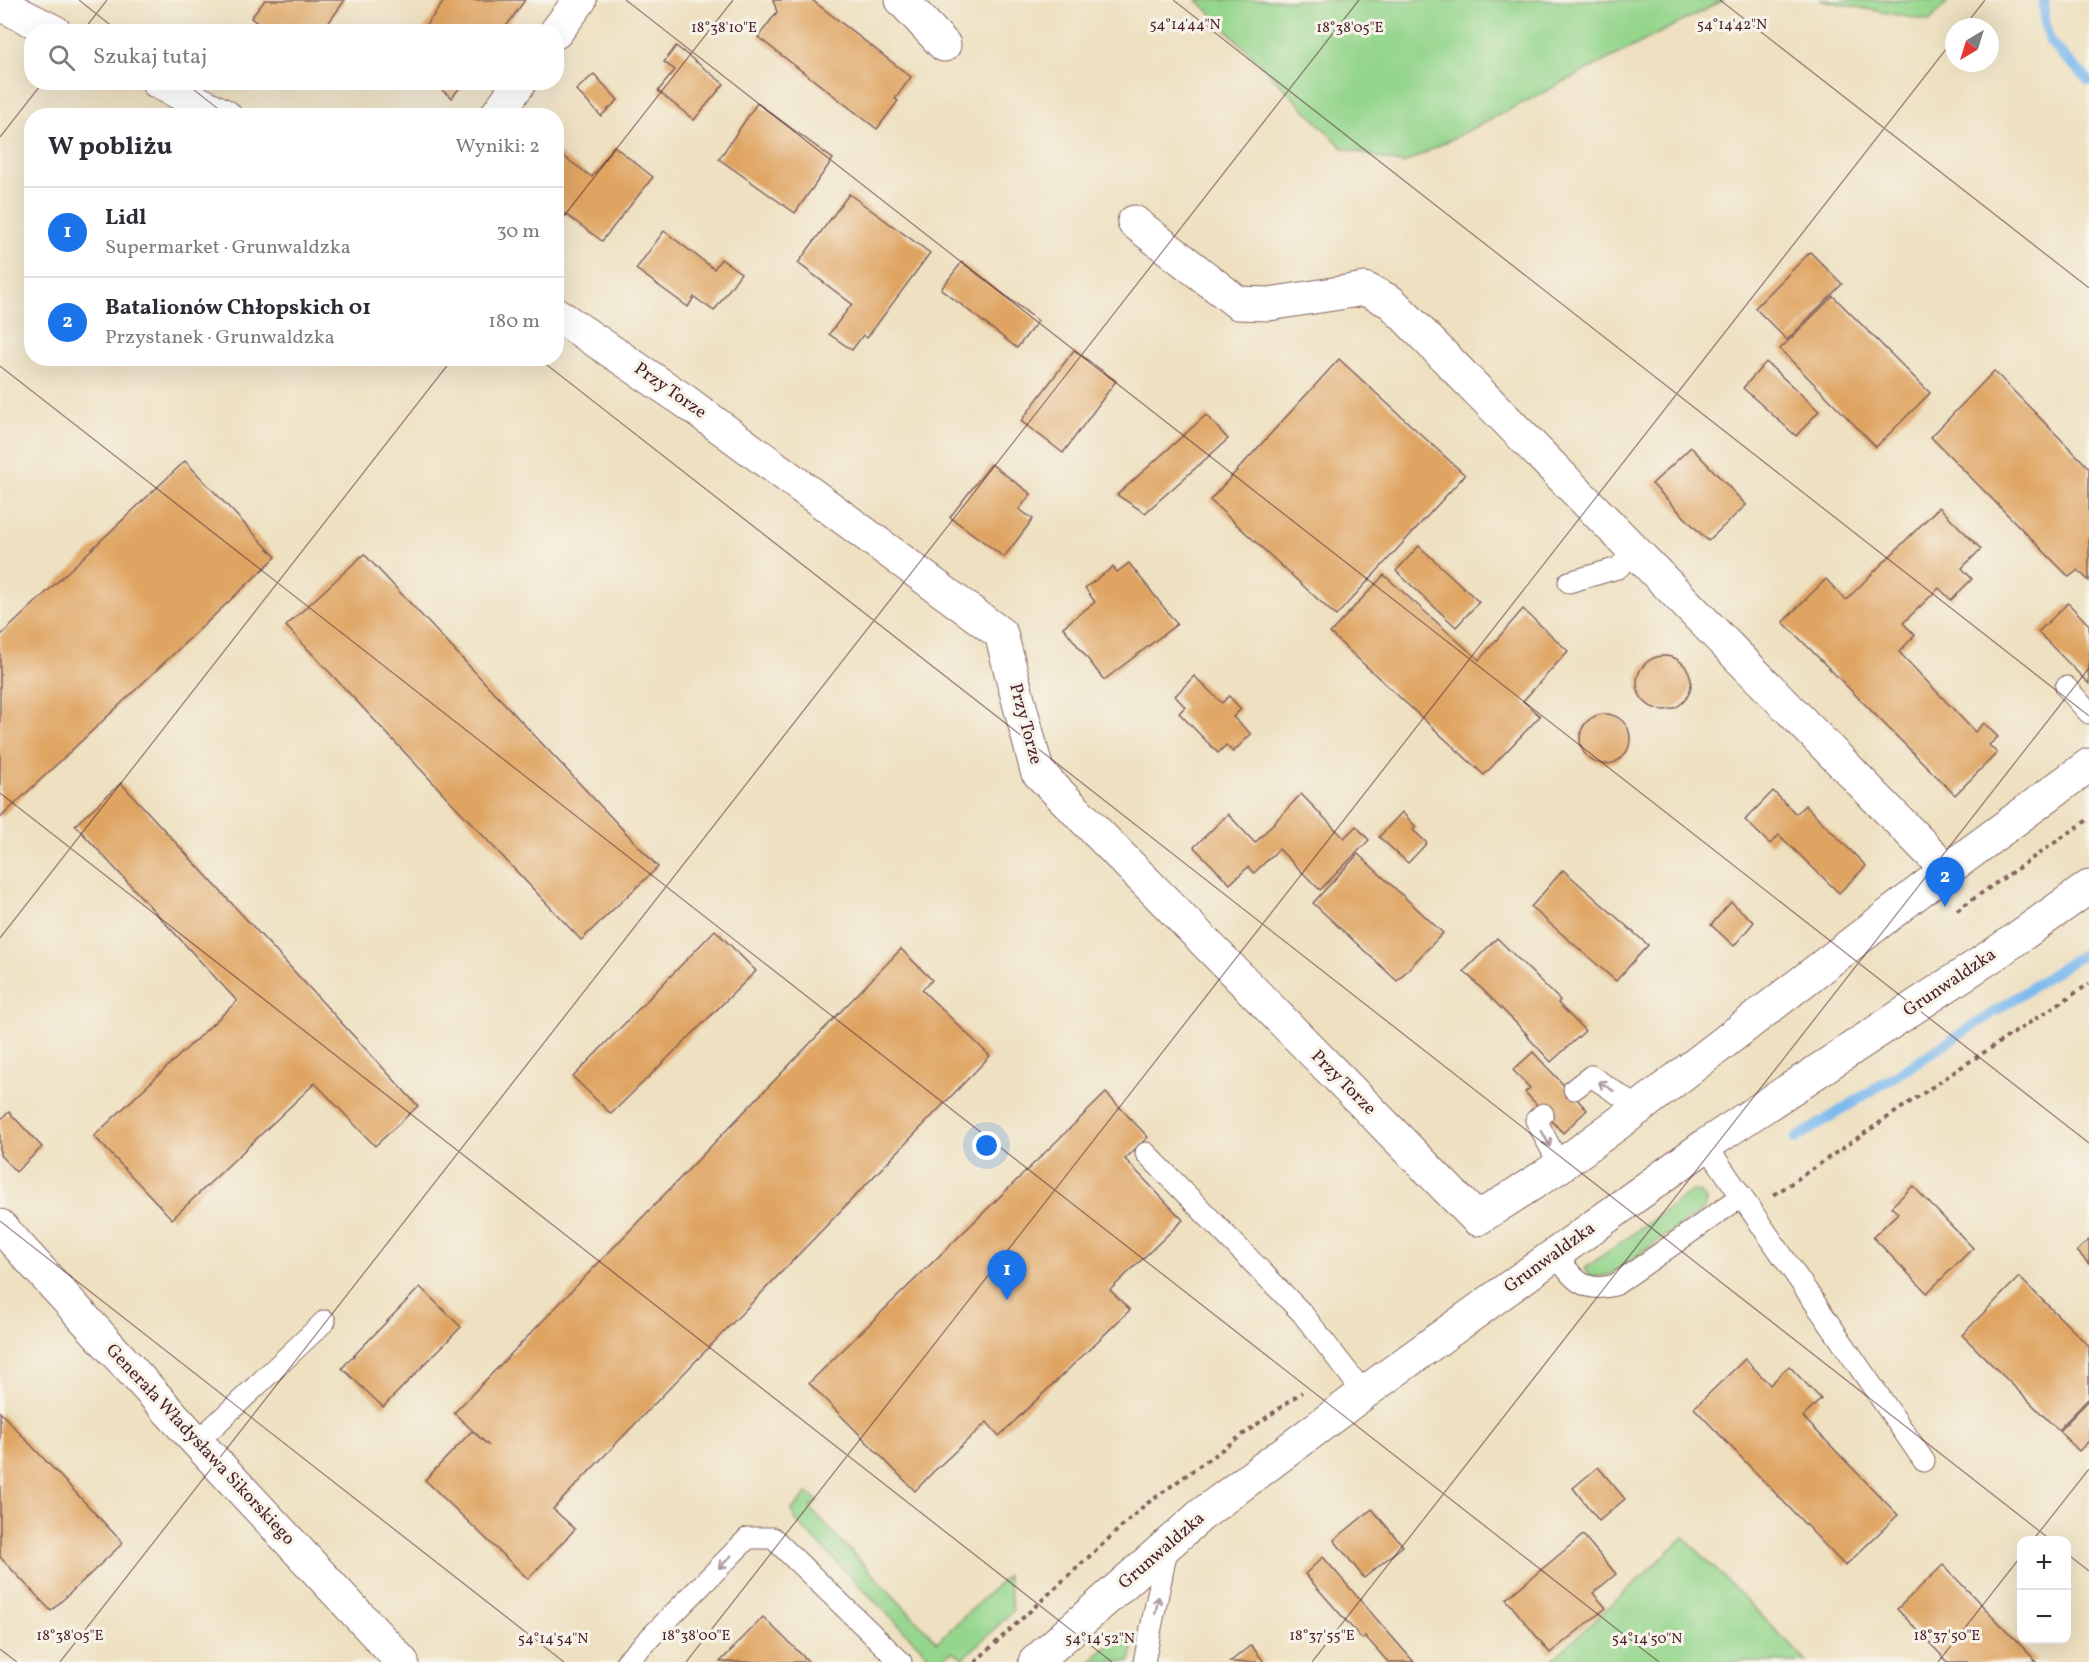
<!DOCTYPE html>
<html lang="pl">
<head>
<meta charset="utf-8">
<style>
	:root { --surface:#fff; --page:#f2f2f3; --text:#2b2b33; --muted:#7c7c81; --line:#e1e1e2; --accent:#1a73e8 }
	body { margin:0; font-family:Vollkorn,serif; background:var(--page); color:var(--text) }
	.controls { position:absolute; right:18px; bottom:18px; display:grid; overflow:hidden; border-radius:12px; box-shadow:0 6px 24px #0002 }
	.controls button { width:54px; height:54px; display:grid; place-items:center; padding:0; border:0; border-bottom:2px solid var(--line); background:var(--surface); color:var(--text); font:30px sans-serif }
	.compass { position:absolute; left:1945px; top:18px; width:54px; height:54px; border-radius:50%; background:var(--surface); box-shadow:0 6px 24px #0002; rotate:218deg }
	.you { position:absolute; left:987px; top:1146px; width:21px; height:21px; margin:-15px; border:4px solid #fff; border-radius:50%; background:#1a73e8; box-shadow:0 0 0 9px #1a73e833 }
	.badge { display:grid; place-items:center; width:39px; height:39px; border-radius:50%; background:var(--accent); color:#fff; font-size:20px; font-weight:700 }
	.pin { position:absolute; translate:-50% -50px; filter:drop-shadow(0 2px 3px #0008) }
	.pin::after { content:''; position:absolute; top:32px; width:21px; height:18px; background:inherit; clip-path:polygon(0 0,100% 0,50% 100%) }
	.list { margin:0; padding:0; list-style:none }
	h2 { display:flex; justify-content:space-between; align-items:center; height:78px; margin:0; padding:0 24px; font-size:26px }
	h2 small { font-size:20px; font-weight:400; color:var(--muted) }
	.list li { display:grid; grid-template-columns:39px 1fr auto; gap:18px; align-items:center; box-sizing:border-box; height:90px; padding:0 24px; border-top:2px solid var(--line) }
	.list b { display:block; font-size:22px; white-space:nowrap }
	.list p { margin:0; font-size:20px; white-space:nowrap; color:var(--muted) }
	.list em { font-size:20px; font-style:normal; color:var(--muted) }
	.icon { flex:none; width:33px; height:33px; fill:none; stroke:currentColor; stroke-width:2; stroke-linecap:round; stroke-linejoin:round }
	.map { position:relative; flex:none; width:2089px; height:1662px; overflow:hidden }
	.search { position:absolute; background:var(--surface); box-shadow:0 6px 24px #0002; left:24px; top:24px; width:540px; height:66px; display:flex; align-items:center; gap:15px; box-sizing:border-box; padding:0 21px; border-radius:24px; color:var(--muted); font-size:22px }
	.panel { position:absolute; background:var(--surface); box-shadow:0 6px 24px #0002; left:24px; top:108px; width:540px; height:258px; border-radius:24px }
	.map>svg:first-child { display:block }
</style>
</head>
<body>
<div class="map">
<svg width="2089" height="1662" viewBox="0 0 2089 1662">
	<rect width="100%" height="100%" fill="#f7f3e8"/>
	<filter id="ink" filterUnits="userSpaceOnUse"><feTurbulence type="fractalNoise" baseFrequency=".0167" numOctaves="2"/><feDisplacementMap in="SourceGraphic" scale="12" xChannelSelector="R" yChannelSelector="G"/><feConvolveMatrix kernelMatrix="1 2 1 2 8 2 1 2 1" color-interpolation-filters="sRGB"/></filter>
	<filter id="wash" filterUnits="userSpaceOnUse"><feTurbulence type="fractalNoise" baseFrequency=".008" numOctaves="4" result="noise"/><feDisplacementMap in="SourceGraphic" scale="24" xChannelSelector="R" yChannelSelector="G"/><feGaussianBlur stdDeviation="1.35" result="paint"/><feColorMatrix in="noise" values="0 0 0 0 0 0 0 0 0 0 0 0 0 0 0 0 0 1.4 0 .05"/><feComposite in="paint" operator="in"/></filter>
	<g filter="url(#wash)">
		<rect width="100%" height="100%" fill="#eee0c0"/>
		<g fill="#95d68d" stroke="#707a5c" stroke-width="1.5">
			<polygon points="1197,0 1724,0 1403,164 1343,148"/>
			<polygon points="1819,0 1949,0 1930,21"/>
			<polygon points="1692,1191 1699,1192 1706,1200 1704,1209 1609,1275 1590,1277 1584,1269"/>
			<polygon points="807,1493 818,1501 810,1508 937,1642 1007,1576 1013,1611 964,1658 952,1651 941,1660 930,1657 794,1519 792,1510"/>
			<polygon points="1684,1537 1807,1662 1550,1662"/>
			<polygon points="1122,1633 1135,1638 1130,1662 1090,1662"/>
		</g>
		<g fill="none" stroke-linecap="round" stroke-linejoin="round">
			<g stroke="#7bb9ee" stroke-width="10">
				<polyline points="2044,0 2044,19 2050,42 2089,81"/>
				<polyline points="1795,1139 1922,1059 2089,950"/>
			</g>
		</g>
		<g id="blocks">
			<g fill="#dfa462">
				<polygon points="265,0 345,0 322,32 269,32 251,18"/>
				<polygon points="445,0 525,0 502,32 421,32"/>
				<polygon points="773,0 812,0 911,77 895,99 898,101 877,129 758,37 777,12"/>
				<polygon points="676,46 724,84 694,120 658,91 675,70 664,62"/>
				<polygon points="594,74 618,100 601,116 576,90"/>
				<polygon points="431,82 464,82 452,98"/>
				<polygon points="757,103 833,159 795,213 719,159"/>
				<polygon points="614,146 653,177 602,241 564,213 558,222 556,220 556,151 592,177"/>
				<polygon points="849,194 930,253 867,338 863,335 852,350 829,334 852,304 798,263"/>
				<polygon points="664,231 714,269 721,259 741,273 714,311 694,297 688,307 636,269"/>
				<polygon points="1810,252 1842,284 1787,340 1755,308"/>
				<polygon points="962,262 1038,321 1017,348 941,289"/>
				<polygon points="1833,296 1930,393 1876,447 1780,349"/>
				<polygon points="1074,350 1116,381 1063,453 1021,421"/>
				<polygon points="1339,359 1465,475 1336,616 1210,500"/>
				<polygon points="1766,362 1819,411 1796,436 1743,388"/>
				<polygon points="1994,371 2089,468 2089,581 2078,570 2069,577 1931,437"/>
				<polygon points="1206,415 1228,439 1145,513 1117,495"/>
				<polygon points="1691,447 1746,505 1708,541 1652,484"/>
				<polygon points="185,461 276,557 0,818 0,636"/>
				<polygon points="991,464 1031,494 1019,509 1033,519 1004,557 950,517"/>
				<polygon points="1939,507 1981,549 1962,568 1972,579 1951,600 1939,588 1903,623 1915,635 1899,652 1975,732 1984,723 1998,737 1989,745 1997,753 1955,795 1783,622 1826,579 1846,600"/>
				<polygon points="1419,546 1479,602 1456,627 1396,571"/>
				<polygon points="364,554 658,867 581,940 286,626"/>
				<polygon points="1129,563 1177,624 1104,680 1063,627 1095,602 1085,588 1113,567 1117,572"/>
				<polygon points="1384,575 1479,660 1523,609 1568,651 1523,701 1540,716 1484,775 1330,633"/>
				<polygon points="2068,603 2089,625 2089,684 2038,632"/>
				<circle cx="1664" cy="683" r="27"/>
				<polygon points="1194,676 1222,703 1229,696 1241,709 1233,717 1251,734 1233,752 1226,745 1218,753 1179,713 1185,707 1175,696"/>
				<circle cx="1605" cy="739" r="25"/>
				<polygon points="121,783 418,1106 375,1146 315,1083 172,1219 94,1136 237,1001 75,825"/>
				<polygon points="1773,791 1796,814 1805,805 1866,866 1839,893 1779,835 1770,844 1745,820"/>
				<polygon points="1301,794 1344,838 1356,826 1369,840 1320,890 1279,849 1254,873 1248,867 1230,884 1194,847 1228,814 1255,843"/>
				<polygon points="1402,812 1416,827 1413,830 1427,843 1408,863 1379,837"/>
				<polygon points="1358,854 1443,933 1397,981 1313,903"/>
				<polygon points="1563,870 1648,945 1616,981 1531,907"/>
				<polygon points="1731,902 1754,922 1734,946 1711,925"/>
				<polygon points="715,930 756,971 611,1114 573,1077"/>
				<polygon points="1497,938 1560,1000 1558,1003 1585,1031 1551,1062 1525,1034 1527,1034 1464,971"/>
				<polygon points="901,949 932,980 922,990 990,1056 553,1509 575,1529 528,1579 425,1480 472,1431 489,1446 454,1413"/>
				<polygon points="1533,1052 1587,1110 1563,1133 1525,1092 1530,1088 1513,1070"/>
				<polygon points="1106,1093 1148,1137 1125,1159 1183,1220 1110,1290 1130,1310 999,1436 987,1422 934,1471 915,1491 809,1383"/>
				<polygon points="9,1112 42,1147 16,1172 0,1155 0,1120"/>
				<polygon points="1913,1186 1973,1248 1927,1293 1873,1237 1898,1213 1891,1207"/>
				<polygon points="2089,1240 2089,1264 2077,1251"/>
				<polygon points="2019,1277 2089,1346 2089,1398 2058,1430 1962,1335"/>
				<polygon points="420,1287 461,1327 383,1407 342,1368"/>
				<polygon points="1745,1359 1770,1385 1789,1366 1821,1399 1803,1417 1898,1515 1845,1566 1694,1408"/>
				<polygon points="2089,1400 2089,1441 2079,1451 2059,1431"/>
				<polygon points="0,1412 123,1543 51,1611 0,1557"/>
				<polygon points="1598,1467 1625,1499 1599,1521 1573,1488"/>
				<polygon points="1372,1509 1403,1546 1364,1578 1334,1540"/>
				<polygon points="1583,1535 1616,1574 1593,1593 1606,1608 1550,1653 1506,1599"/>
				<polygon points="1323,1557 1367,1608 1414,1662 1388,1662 1365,1636 1362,1639 1305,1574"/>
				<polygon points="1943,1565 2037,1662 1948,1662 1897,1609"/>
				<polygon points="763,1617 809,1662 720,1662"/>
				<polygon points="1251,1645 1264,1662 1230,1662"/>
			</g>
		</g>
	</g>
	<g filter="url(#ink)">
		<use href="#blocks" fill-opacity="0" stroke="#83635f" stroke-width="1.5"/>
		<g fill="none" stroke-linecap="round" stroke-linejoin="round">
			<g stroke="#83635f" stroke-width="23">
				<g id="lane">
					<polyline points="1569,582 1618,568 1636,551"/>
					<polyline points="2066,687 2089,713"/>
					<polyline points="1574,1089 1591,1076 1639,1108"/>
					<polyline points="1543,1114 1536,1120 1560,1166"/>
					<polyline points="1706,1145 1924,1461"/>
					<polyline points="1146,1153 1302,1313 1364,1393"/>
					<path d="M 1556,1254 C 1572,1278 1583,1294 1615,1285 L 1742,1196"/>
					<polyline points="197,1442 325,1321"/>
					<polyline points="626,1662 748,1538 773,1538 901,1662"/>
					<polyline points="1144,1662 1168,1545"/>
				</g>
			</g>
			<g stroke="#83635f" stroke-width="35">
				<g id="street">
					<polyline points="902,0 944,45"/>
					<polyline points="0,4 55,32"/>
					<polyline points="556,32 580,0"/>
					<polyline points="158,82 225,116"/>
					<polyline points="496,116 520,82"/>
					<polyline points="1134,222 1238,303 1269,304 1365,289 1391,302 1947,870"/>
					<polyline points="556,314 685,401 1001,634 1037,771 1477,1219 1560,1166 1639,1108 1947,870 2089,765"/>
					<polyline points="0,1226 197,1442 402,1662"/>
				</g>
			</g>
			<g stroke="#83635f" stroke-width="35">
				<polyline id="primary" points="1035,1662 1201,1515 1364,1393 1706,1145 1999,951 2089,887"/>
			</g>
			<g stroke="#83635f" stroke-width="4" stroke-dasharray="4.5 4.5" stroke-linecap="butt">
				<polyline points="1957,910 2089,819"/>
				<polyline points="1774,1195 1963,1066 2089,984"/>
				<polyline points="975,1662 1145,1505 1302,1392"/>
			</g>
			<use href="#lane" stroke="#fff" stroke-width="21"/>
			<use href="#street" stroke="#fff" stroke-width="33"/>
			<use href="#primary" stroke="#fff" stroke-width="33"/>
		</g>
		<defs><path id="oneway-shaft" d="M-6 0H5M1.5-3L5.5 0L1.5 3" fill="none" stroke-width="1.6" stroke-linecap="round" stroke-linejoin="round" transform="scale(1.5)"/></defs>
		<g stroke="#ae9aa0">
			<use href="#oneway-shaft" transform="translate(1606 1086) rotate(-147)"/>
			<use href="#oneway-shaft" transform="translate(1546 1139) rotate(62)"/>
			<use href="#oneway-shaft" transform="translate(725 1562) rotate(135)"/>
			<use href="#oneway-shaft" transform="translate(1157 1605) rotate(-79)"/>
		</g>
	</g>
	<path fill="none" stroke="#4a1f2b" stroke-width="1.5" stroke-opacity="0.45" d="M 79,0 L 119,32M 626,0 L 2089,1143M 1173,0 L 2089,716M 1720,0 L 2089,288M 1964,27 L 1985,0M 82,32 L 107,0M 184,82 L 227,116M 0,137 L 43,82M 556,226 L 733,0M 538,358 L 2051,1540M 0,366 L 1659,1662M 0,793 L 1112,1662M 0,938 L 453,358M 0,1221 L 564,1662M 2033,1540 L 2089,1469M 2066,1553 L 2089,1571M 0,1649 L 17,1662M 60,1662 L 1359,0M 686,1662 L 1954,39M 1312,1662 L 2089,668M 1938,1662 L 2022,1555"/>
	<g text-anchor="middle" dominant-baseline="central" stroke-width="6" stroke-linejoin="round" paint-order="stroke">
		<g font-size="18" fill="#4a1f2b" stroke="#f7f3e8">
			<text transform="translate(670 391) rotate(35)">Przy Torze</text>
			<text transform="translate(1025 724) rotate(75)">Przy Torze</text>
			<text transform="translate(1950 983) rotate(-34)">Grunwaldzka</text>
			<text transform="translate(1343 1083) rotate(45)">Przy Torze</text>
			<text transform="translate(1550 1258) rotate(-36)">Grunwaldzka</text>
			<text transform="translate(200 1445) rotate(47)">Generała Władysława Sikorskiego</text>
			<text transform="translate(1162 1551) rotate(-41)">Grunwaldzka</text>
		</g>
	</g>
	<g font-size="15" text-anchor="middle" fill="#4a1f2b" stroke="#f7f3e8" stroke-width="6" stroke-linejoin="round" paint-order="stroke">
		<text x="1185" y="29">54°14'44"N</text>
		<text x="1732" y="29">54°14'42"N</text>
		<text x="724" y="32">18°38'10"E</text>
		<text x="1350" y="32">18°38'05"E</text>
		<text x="70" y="1640">18°38'05"E</text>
		<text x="696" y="1640">18°38'00"E</text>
		<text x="1322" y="1640">18°37'55"E</text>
		<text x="1947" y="1640">18°37'50"E</text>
		<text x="553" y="1643">54°14'54"N</text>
		<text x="1100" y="1643">54°14'52"N</text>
		<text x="1647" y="1643">54°14'50"N</text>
	</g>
</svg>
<div class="controls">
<button>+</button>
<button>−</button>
</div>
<svg class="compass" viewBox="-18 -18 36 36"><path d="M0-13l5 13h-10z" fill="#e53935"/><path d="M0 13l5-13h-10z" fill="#7c7c81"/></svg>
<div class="you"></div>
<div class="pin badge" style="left:1007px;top:1300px">1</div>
<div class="pin badge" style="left:1945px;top:907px">2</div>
<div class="search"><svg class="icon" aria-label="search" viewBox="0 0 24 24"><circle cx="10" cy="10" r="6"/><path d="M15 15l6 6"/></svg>Szukaj tutaj</div>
<section class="panel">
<h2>W pobliżu<small>Wyniki: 2</small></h2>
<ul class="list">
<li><span class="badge">1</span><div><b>Lidl</b><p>Supermarket · Grunwaldzka</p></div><em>30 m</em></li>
<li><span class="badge">2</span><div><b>Batalionów Chłopskich 01</b><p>Przystanek · Grunwaldzka</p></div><em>180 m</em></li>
</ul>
</section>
</div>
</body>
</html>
